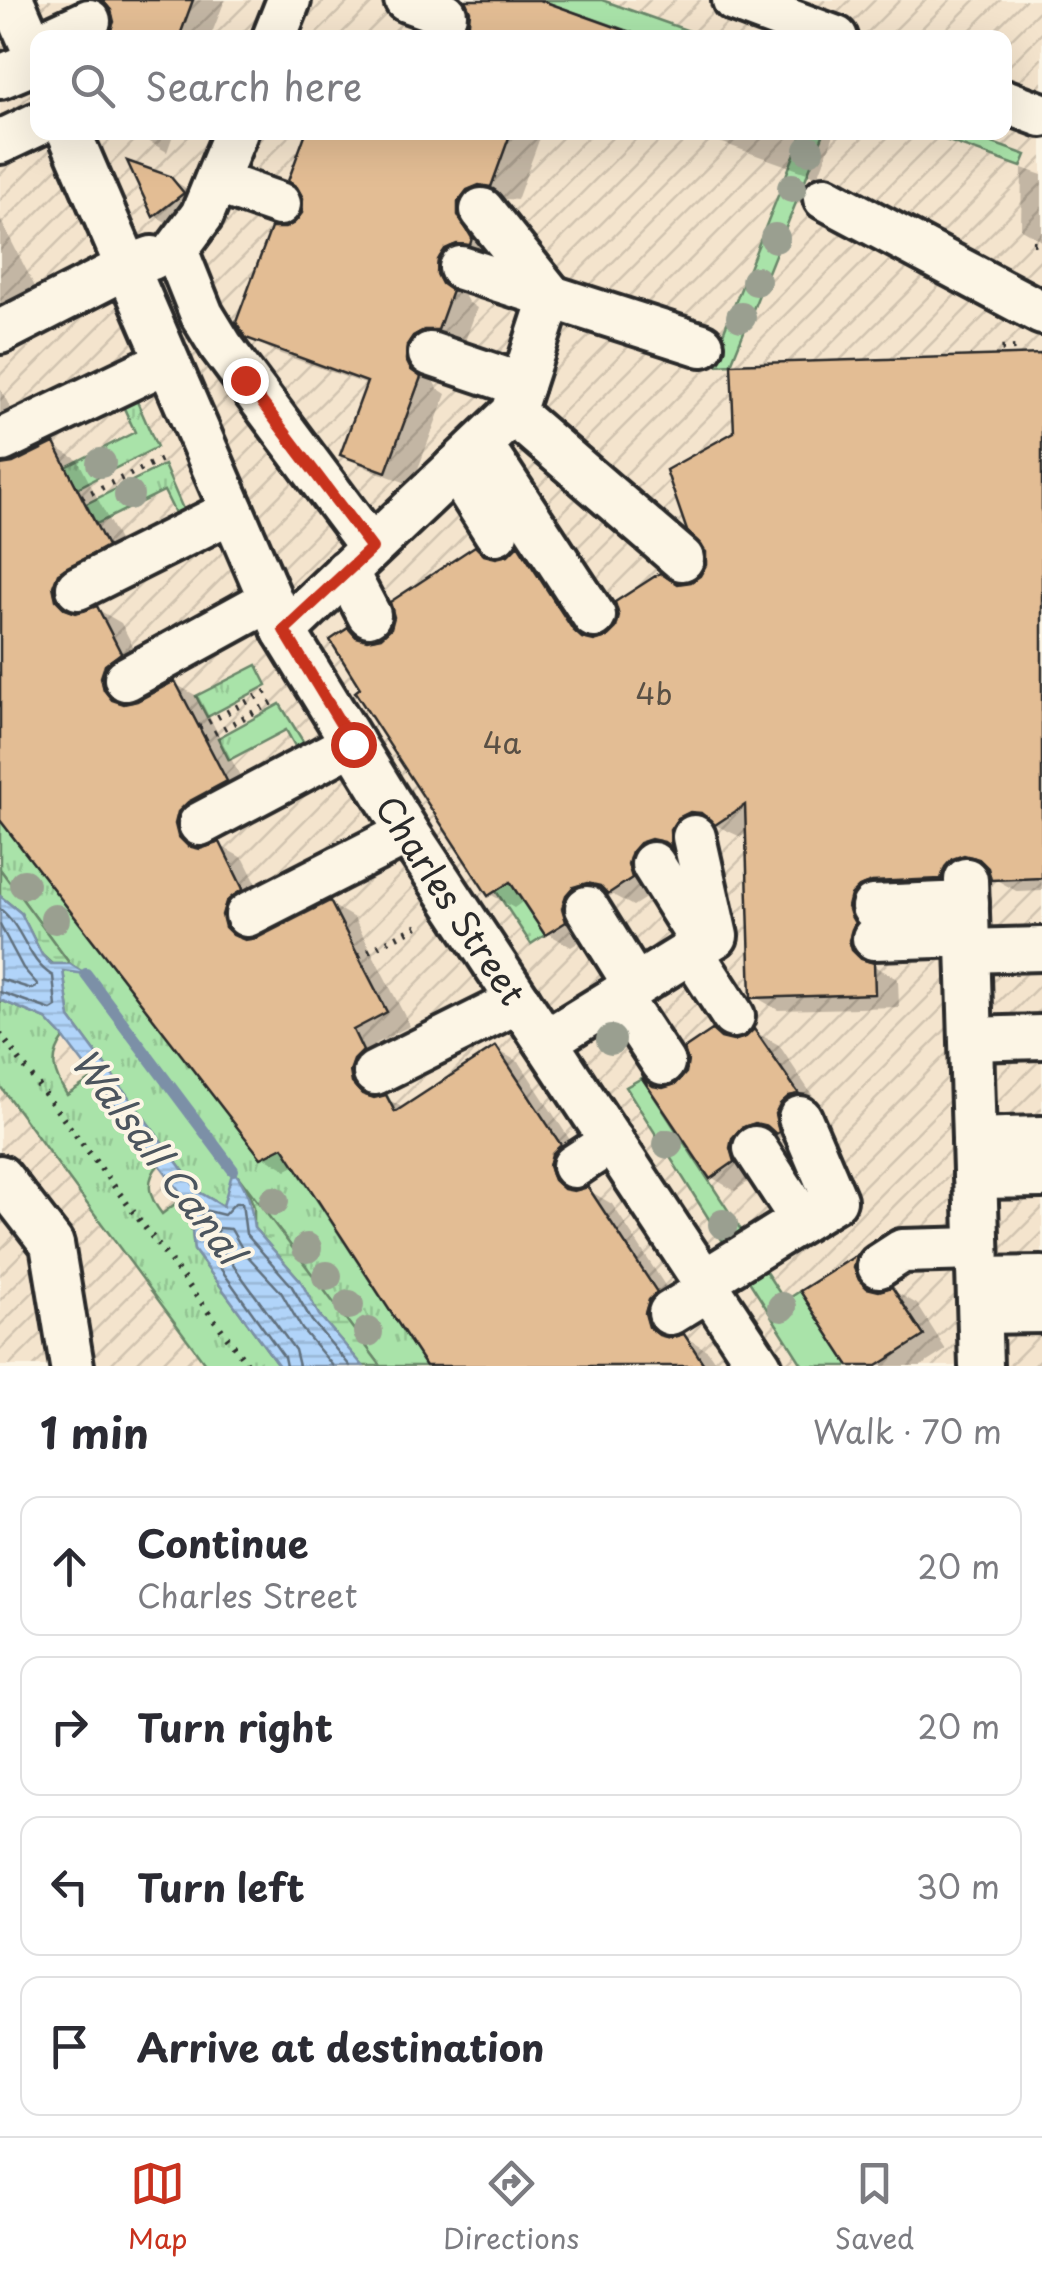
<!DOCTYPE html>
<html lang="en">
<head>
<meta charset="utf-8">
<style>
	:root { --surface:#fff; --page:#f7f7f7; --text:#2b2b33; --muted:#7c7c81; --line:#e1e1e2; --accent:#c8321e }
	body { margin:0; font-family:"Playpen Sans",sans-serif; background:var(--page); color:var(--text) }
	.stop { position:absolute; width:30px; height:30px; margin:-22px; border:8px solid #c8321e; border-radius:50%; background:#fff }
	.stop.end { background:#c8321e; border-color:#fff; box-shadow:0 2px 10px #0008 }
	.list { margin:0; padding:0; list-style:none }
	h2 { display:flex; justify-content:space-between; align-items:center; height:130px; margin:0; padding:0 40px; font-size:42px }
	h2 small { font-size:32px; font-weight:400; color:var(--muted) }
	.list li { display:grid; grid-template-columns:65px 1fr auto; gap:30px; align-items:center; box-sizing:border-box; height:140px; margin:0 20px 20px; padding:0 20px; border:2px solid var(--line); border-radius:20px }
	.list b { display:block; font-size:38px; white-space:nowrap }
	.list p { margin:0; font-size:32px; white-space:nowrap; color:var(--muted) }
	.list em { font-size:32px; font-style:normal; color:var(--muted) }
	.icon { flex:none; width:55px; height:55px; fill:none; stroke:currentColor; stroke-width:2; stroke-linecap:round; stroke-linejoin:round }
	.map { position:relative; flex:none; width:1042px; height:1366px; overflow:hidden }
	.search { position:absolute; background:var(--surface); box-shadow:0 10px 40px #0002; left:30px; right:30px; top:30px; height:110px; display:flex; align-items:center; gap:25px; box-sizing:border-box; padding:0 35px; border-radius:20px; color:var(--muted); font-size:38px }
	.sheet { height:770px; background:var(--surface) }
	nav { display:flex; justify-content:space-around; align-items:center; box-sizing:border-box; height:140px; border-top:2px solid var(--line); background:var(--surface); font-size:28px; color:var(--muted) }
	nav a { display:grid; justify-items:center; gap:5px }
	nav .on { color:var(--accent) }
	.map>svg:first-child { display:block }
</style>
</head>
<body>
<div class="map">
<svg width="1042" height="1366" viewBox="0 0 1042 1366">
	<defs>
		<pattern id="industrial-furrows" width="10" height="10" patternUnits="userSpaceOnUse" patternTransform="scale(2.5)"><rect width="10" height="10" fill="#f4e4cd"/><path d="M-1 1l2-2M0 10L10 0M9 11l2-2" fill="none" stroke="#d1c4b0"/></pattern>
		<pattern id="grass-tufts" width="24" height="20" patternUnits="userSpaceOnUse" patternTransform="scale(2.5)"><rect width="24" height="20" fill="#a9e3a9"/><path d="M3 7l-1-3M5 7V3M7 7l1-3M15 17l-1-3M17 17v-4M19 17l1-3" fill="none" stroke="#92c392"/></pattern>
		<pattern id="wetland-marsh" width="20" height="14" patternUnits="userSpaceOnUse" patternTransform="scale(2.5)"><rect width="20" height="14" fill="#a9e3a9"/><path d="M1 5h8M5 5V1M11 12h8M15 12V8" fill="none" stroke="#92c392"/></pattern>
		<pattern id="water-rules" width="6" height="5" patternUnits="userSpaceOnUse" patternTransform="scale(2.5)"><rect width="6" height="5" fill="#b1d4f9"/><path d="M0 2.5h6" fill="none" stroke="#98b6d6"/></pattern>
	</defs>
	<rect width="100%" height="100%" fill="#fcf5e5"/>
	<filter id="ink" filterUnits="userSpaceOnUse"><feTurbulence type="fractalNoise" baseFrequency=".01" numOctaves="2"/><feDisplacementMap in="SourceGraphic" scale="20" xChannelSelector="R" yChannelSelector="G"/><feConvolveMatrix kernelMatrix="1 2 1 2 8 2 1 2 1" color-interpolation-filters="sRGB"/></filter>
	<g filter="url(#ink)">
		<path fill="url(#industrial-furrows)" fill-rule="evenodd" d="M 0,0 L 1042,0 L 1042,1366 L 0,1366 ZM 38,38 L 1004,38 L 1004,132 L 38,132 Z"/>
		<g fill="url(#grass-tufts)" stroke="#6a876a" stroke-width="2.5">
			<polygon points="135,397 157,447 77,488 66,467 135,432 122,404"/>
			<polygon points="164,465 186,516 178,519 164,491 96,524 86,504"/>
			<polygon points="257,665 267,685 207,717 196,696"/>
			<polygon points="280,704 309,751 301,757 286,730 229,760 218,738"/>
			<polygon points="0,820 261,1158 386,1094 395,1112 300,1174 426,1366 381,1366 234,1171 223,1206 199,1192 70,1018 63,970 83,972 70,964 0,869"/>
			<polygon points="510,882 545,935 531,944 496,891"/>
			<path d="M 0,1000 L 46,1019 L 64,1038 C 48,1060 54,1074 67,1095 L 93,1078 L 159,1164 C 144,1182 149,1197 162,1214 L 184,1197 L 190,1210 L 194,1250 L 279,1366 L 207,1366 L 0,1086 Z"/>
		</g>
		<g fill="url(#wetland-marsh)" stroke="#6a876a" stroke-width="2.5">
			<polygon points="0,869 70,964 52,964 42,955 21,913 0,896"/>
			<polygon points="246,1186 381,1366 363,1366 319,1315 300,1280 254,1228 254,1207"/>
		</g>
		<g fill="#a9e3a9" stroke="#6a876a" stroke-width="2.5">
			<polygon points="540,0 602,0 706,37 645,37"/>
			<polygon points="803,133 824,133 731,364 717,365 716,351"/>
			<polygon points="926,133 965,133 1026,155 1021,167"/>
			<polygon points="642,1078 743,1233 724,1243 626,1087"/>
			<polygon points="762,1266 785,1301 800,1291 849,1366 803,1366 749,1281"/>
		</g>
		<path fill="url(#water-rules)" stroke="#7b90a7" stroke-width="2.5" d="M 0,896 L 21,913 L 42,955 L 51,964 L 70,964 L 86,974 L 63,971 L 70,1018 L 199,1192 L 223,1206 L 233,1170 C 249,1190 251,1204 254,1228 L 300,1280 L 319,1315 L 363,1366 L 279,1366 L 194,1250 L 190,1210 L 184,1197 L 64,1038 L 46,1019 L 0,1000 Z"/>
		<g fill="#0003">
			<polygon points="88,0 225,0 210,38 110,38 116,25 114,11 108,11"/>
			<polygon points="140,132 174,132 167,152 143,138"/>
			<polygon points="308,132 542,132 517,200 507,199 494,204 497,254 463,275 462,291 468,302 477,308 464,344 431,376 437,388 446,394 412,485 369,469 343,454 368,385 275,352 248,336 285,231 305,214"/>
			<polygon points="692,132 835,132 818,177"/>
			<polygon points="132,165 169,178 194,193 179,229 155,216"/>
			<polygon points="1022,168 1042,175 1042,241 1021,229"/>
			<polygon points="0,219 45,306 0,342"/>
			<polygon points="1042,357 1042,891 1018,892 993,878 990,867 977,872 872,955 876,967 898,979 899,1007 778,1010 754,996 748,832 741,837 715,825 702,831 677,852 664,856 655,892 633,906 613,895 598,900 589,936 571,947 547,933 525,900 514,908 490,894 364,688 348,631 367,642 383,639 475,549 493,560 510,557 518,548 542,562 595,643 608,640 678,586 692,585"/>
			<polygon points="0,388 21,428 0,454 3,467 54,446 78,460 129,560 77,600 79,614 97,609 121,623 144,667 124,692 127,706 175,684 199,697 250,795 198,839 202,851 219,845 244,859 266,903 245,930 248,942 258,940 330,904 354,918 410,1026 375,1044 386,1065 374,1085 376,1100 386,1098 405,1109 496,1049 520,1063 583,1160 572,1182 576,1193 588,1190 612,1204 679,1307 668,1328 672,1340 684,1336 708,1351 718,1366 429,1366 297,1165 287,1170 263,1156 0,816"/>
			<polygon points="755,1032 779,1045 820,1107 814,1108 785,1137 765,1140 757,1176 735,1191 711,1177 656,1089 677,1087 712,1033 729,1042 747,1040"/>
			<polygon points="857,1258 880,1271 878,1283 881,1293 892,1290 917,1304 946,1350 921,1366 852,1366 804,1292"/>
		</g>
		<g fill="none" stroke-linecap="round" stroke-linejoin="round">
			<g stroke="#616f7d" stroke-width="2.5">
				<path d="M 0,909 C 24,928 27,961 53,976 L 56,1007 L 51,1010 L 0,992"/>
				<polyline points="0,925 23,968 38,985 32,989 0,979"/>
				<polyline points="286,1366 284,1357 205,1247 201,1215 204,1210 224,1215 235,1203 242,1203 246,1234 291,1285 312,1321 350,1366"/>
				<polyline points="299,1366 295,1350 217,1243 218,1228 231,1229 244,1252 281,1292 302,1329 333,1366"/>
			</g>
			<polyline stroke="#7b90a7" stroke-width="12" points="86,974 233,1170"/>
		</g>
		<g fill="#e3bd94" stroke="#2b2b2b" stroke-width="2.5">
			<polygon points="102,0 193,0 179,38 107,38 114,22 111,10"/>
			<polygon points="465,0 540,0 632,33 632,38 452,38 462,32 469,22 470,11"/>
			<polygon points="306,132 511,132 491,187 479,185 467,190 458,202 458,215 472,238 470,245 457,244 445,249 438,260 437,274 442,284 452,291 438,330 424,330 413,336 407,345 406,360 411,370 421,377 386,472 340,455 367,382 246,338 236,322 271,228 285,228 294,223 302,213 303,198 297,187 288,181"/>
			<polygon points="127,161 170,176 184,193 153,217"/>
			<polygon points="1042,354 1042,878 991,880 988,868 979,859 964,855 952,859 945,867 941,879 872,882 859,887 851,895 848,907 855,923 849,940 852,950 861,959 874,963 875,994 751,998 745,805 715,825 701,813 690,812 678,818 670,830 671,847 664,842 651,839 639,843 632,851 628,864 632,878 608,894 600,886 587,883 573,887 566,895 562,908 566,922 545,935 510,882 488,896 355,692 360,688 330,640 348,628 356,637 367,640 381,637 391,628 394,617 390,602 475,546 484,555 496,558 508,555 518,545 573,630 582,638 594,641 607,637 616,628 619,616 615,602 660,573 678,584 691,582 700,576 706,565 706,552 687,531 666,470 734,432 731,364"/>
			<polygon points="54,443 107,546 58,573 53,586 56,600 65,609 76,613 97,606 121,653 105,665 101,677 104,690 112,700 124,704 137,701 175,681 227,781 188,802 178,812 175,824 178,836 188,846 200,849 220,842 243,889 226,902 222,915 225,927 233,935 245,940 257,938 330,901 387,1012 353,1030 363,1051 354,1060 350,1071 352,1083 362,1094 374,1098 386,1095 395,1112 496,1046 561,1145 552,1154 549,1166 554,1180 564,1189 574,1191 588,1187 657,1292 649,1300 645,1313 649,1327 659,1335 670,1338 684,1334 705,1366 426,1366 283,1147 261,1158 0,820 0,465 13,463"/>
			<polygon points="754,1029 799,1094 789,1096 780,1104 775,1114 779,1132 776,1134 767,1126 755,1123 741,1128 732,1138 730,1148 734,1162 710,1179 642,1078 653,1086 663,1088 676,1084 686,1073 688,1061 684,1049 712,1030 721,1038 733,1041 746,1037"/>
			<polygon points="857,1255 854,1268 859,1280 867,1288 879,1291 892,1287 924,1336 877,1366 849,1366 800,1291"/>
		</g>
		<g fill="none" stroke-linecap="round" stroke-linejoin="round">
			<g stroke="#2b2b2b" stroke-width="50">
				<g id="minor">
					<polyline points="12,0 38,60"/>
					<polyline points="406,0 445,14"/>
					<polyline points="734,0 836,38"/>
					<polyline points="52,38 89,21"/>
					<polyline points="274,38 289,0"/>
					<polyline points="0,77 38,61"/>
					<polyline points="1004,101 1042,115"/>
					<path id="s1" d="M 69,132 L 284,631 L 408,833 L 760,1366"/>
					<polyline points="236,132 202,215 176,250 202,315 221,346 371,547"/>
					<polyline points="0,142 38,124"/>
					<polyline points="216,182 279,204"/>
					<polyline points="825,198 1042,313"/>
					<polyline points="461,268 702,345"/>
					<polyline points="0,332 127,267 152,258"/>
					<polyline points="430,354 522,385"/>
					<polyline points="513,413 682,559"/>
					<polyline points="2,440 167,361"/>
					<polyline points="481,444 594,616"/>
					<polyline points="455,468 496,533"/>
					<polyline points="346,571 369,615"/>
					<polyline points="78,588 232,511"/>
					<polyline points="284,631 513,413 551,296 482,210"/>
					<polyline points="126,679 270,600"/>
					<polyline points="200,824 353,743"/>
					<polyline points="653,864 703,944"/>
					<polyline points="966,880 981,1366"/>
					<polyline points="873,907 967,903"/>
					<polyline points="587,908 635,985"/>
					<polyline points="247,915 408,833"/>
					<polyline points="874,938 968,935"/>
					<polyline points="691,951 733,1016"/>
					<polyline points="968,951 1042,949"/>
					<polyline points="619,996 663,1063"/>
					<polyline points="971,1039 1042,1037"/>
					<polyline points="546,1041 716,936 694,837"/>
					<polyline points="375,1073 519,1001"/>
					<polyline points="974,1140 1042,1138"/>
					<polyline points="755,1148 802,1220"/>
					<polyline points="574,1166 612,1141"/>
					<polyline points="0,1177 52,1244 72,1366"/>
					<polyline points="975,1177 1042,1176"/>
					<polyline points="879,1266 902,1251 977,1249"/>
					<polyline points="979,1279 1042,1278"/>
					<polyline points="704,1281 835,1200 800,1118"/>
					<polyline points="980,1312 1042,1311"/>
					<polyline points="670,1313 709,1289"/>
				</g>
			</g>
			<g stroke="#2b2b2b" stroke-width="6" stroke-dasharray="2.5 8" stroke-linecap="butt">
				<polyline points="1033,243 1042,243"/>
				<polyline points="998,356 998,349 1015,348"/>
				<polyline points="82,497 166,457"/>
				<polyline points="199,727 273,688"/>
				<polyline points="205,738 279,699"/>
				<polyline points="359,956 420,925"/>
				<polyline points="0,1034 249,1366"/>
			</g>
			<use href="#minor" stroke="#fcf5e5" stroke-width="42"/>
		</g>
		<g fill="#9a9f90">
			<circle cx="809" cy="150" r="15"/>
			<circle cx="792" cy="188" r="15"/>
			<circle cx="775" cy="238" r="15"/>
			<circle cx="756" cy="281" r="15"/>
			<circle cx="741" cy="317" r="15"/>
			<circle cx="101" cy="463" r="15"/>
			<circle cx="129" cy="495" r="15"/>
			<circle cx="24" cy="884" r="15"/>
			<circle cx="55" cy="919" r="15"/>
			<circle cx="611" cy="1040" r="15"/>
			<circle cx="668" cy="1144" r="15"/>
			<circle cx="274" cy="1201" r="15"/>
			<circle cx="723" cy="1224" r="15"/>
			<circle cx="307" cy="1248" r="15"/>
			<circle cx="327" cy="1276" r="15"/>
			<circle cx="349" cy="1305" r="15"/>
			<circle cx="782" cy="1307" r="15"/>
			<circle cx="368" cy="1332" r="15"/>
		</g>
	</g>
	<g fill="none" stroke-linecap="round" stroke-linejoin="round" filter="url(#ink)">
		<polyline stroke="#c8321e" stroke-width="12" points="245,380 372,548 284,630 353,744"/>
	</g>
	<g text-anchor="middle" dominant-baseline="central" stroke-width="8" stroke-linejoin="round" paint-order="stroke">
		<g font-size="30" fill="#595045">
			<text x="654" y="692">4b</text>
			<text x="502" y="741">4a</text>
		</g>
		<g font-size="35" fill="#2b2b2b" stroke="#fcf5e5">
			<text stroke="none"><textPath href="#s1" startOffset="860">Charles Street</textPath></text>
		</g>
		<g font-size="38" font-style="italic" fill="#4c555e" stroke="#fcf5e5">
			<text transform="translate(159 1155) rotate(53)">Walsall Canal</text>
		</g>
	</g>
</svg>
<div class="stop" style="left:353px;top:744px"></div>
<div class="stop end" style="left:245px;top:380px"></div>
<div class="search"><svg class="icon" aria-label="search" viewBox="0 0 24 24"><circle cx="10" cy="10" r="6"/><path d="M15 15l6 6"/></svg>Search here</div>
</div>
<section class="sheet">
<h2>1 min<small>Walk · 70 m</small></h2>
<ul class="list">
<li><svg class="icon" aria-label="ahead" viewBox="0 0 24 24"><path d="M12 20V5M6 11l6-6 6 6"/></svg><div><b>Continue</b><p>Charles Street</p></div><em>20 m</em></li>
<li><svg class="icon" aria-label="right" viewBox="0 0 24 24"><path d="M7 20v-9h11M14 6l5 5-5 5"/></svg><div><b>Turn right</b></div><em>20 m</em></li>
<li><svg class="icon" aria-label="left" viewBox="0 0 24 24"><path d="M17 20v-9H6M10 6l-5 5 5 5"/></svg><div><b>Turn left</b></div><em>30 m</em></li>
<li><svg class="icon" aria-label="arrive" viewBox="0 0 24 24"><path d="M6 21V4h12l-3 4 3 4H6"/></svg><div><b>Arrive at destination</b></div></li>
</ul>
</section>
<nav>
<a class="on"><svg class="icon" aria-label="map" viewBox="0 0 24 24"><path d="M3 6l6-2 6 2 6-2v14l-6 2-6-2-6 2zM9 4v14M15 6v14"/></svg>Map</a>
<a><svg class="icon" aria-label="directions" viewBox="0 0 24 24"><path d="M12 3l9 9-9 9-9-9zM9 14v-3h6M13 9l2 2-2 2"/></svg>Directions</a>
<a><svg class="icon" aria-label="saved" viewBox="0 0 24 24"><path d="M7 4h10v16l-5-4-5 4z"/></svg>Saved</a>
</nav>
</body>
</html>
